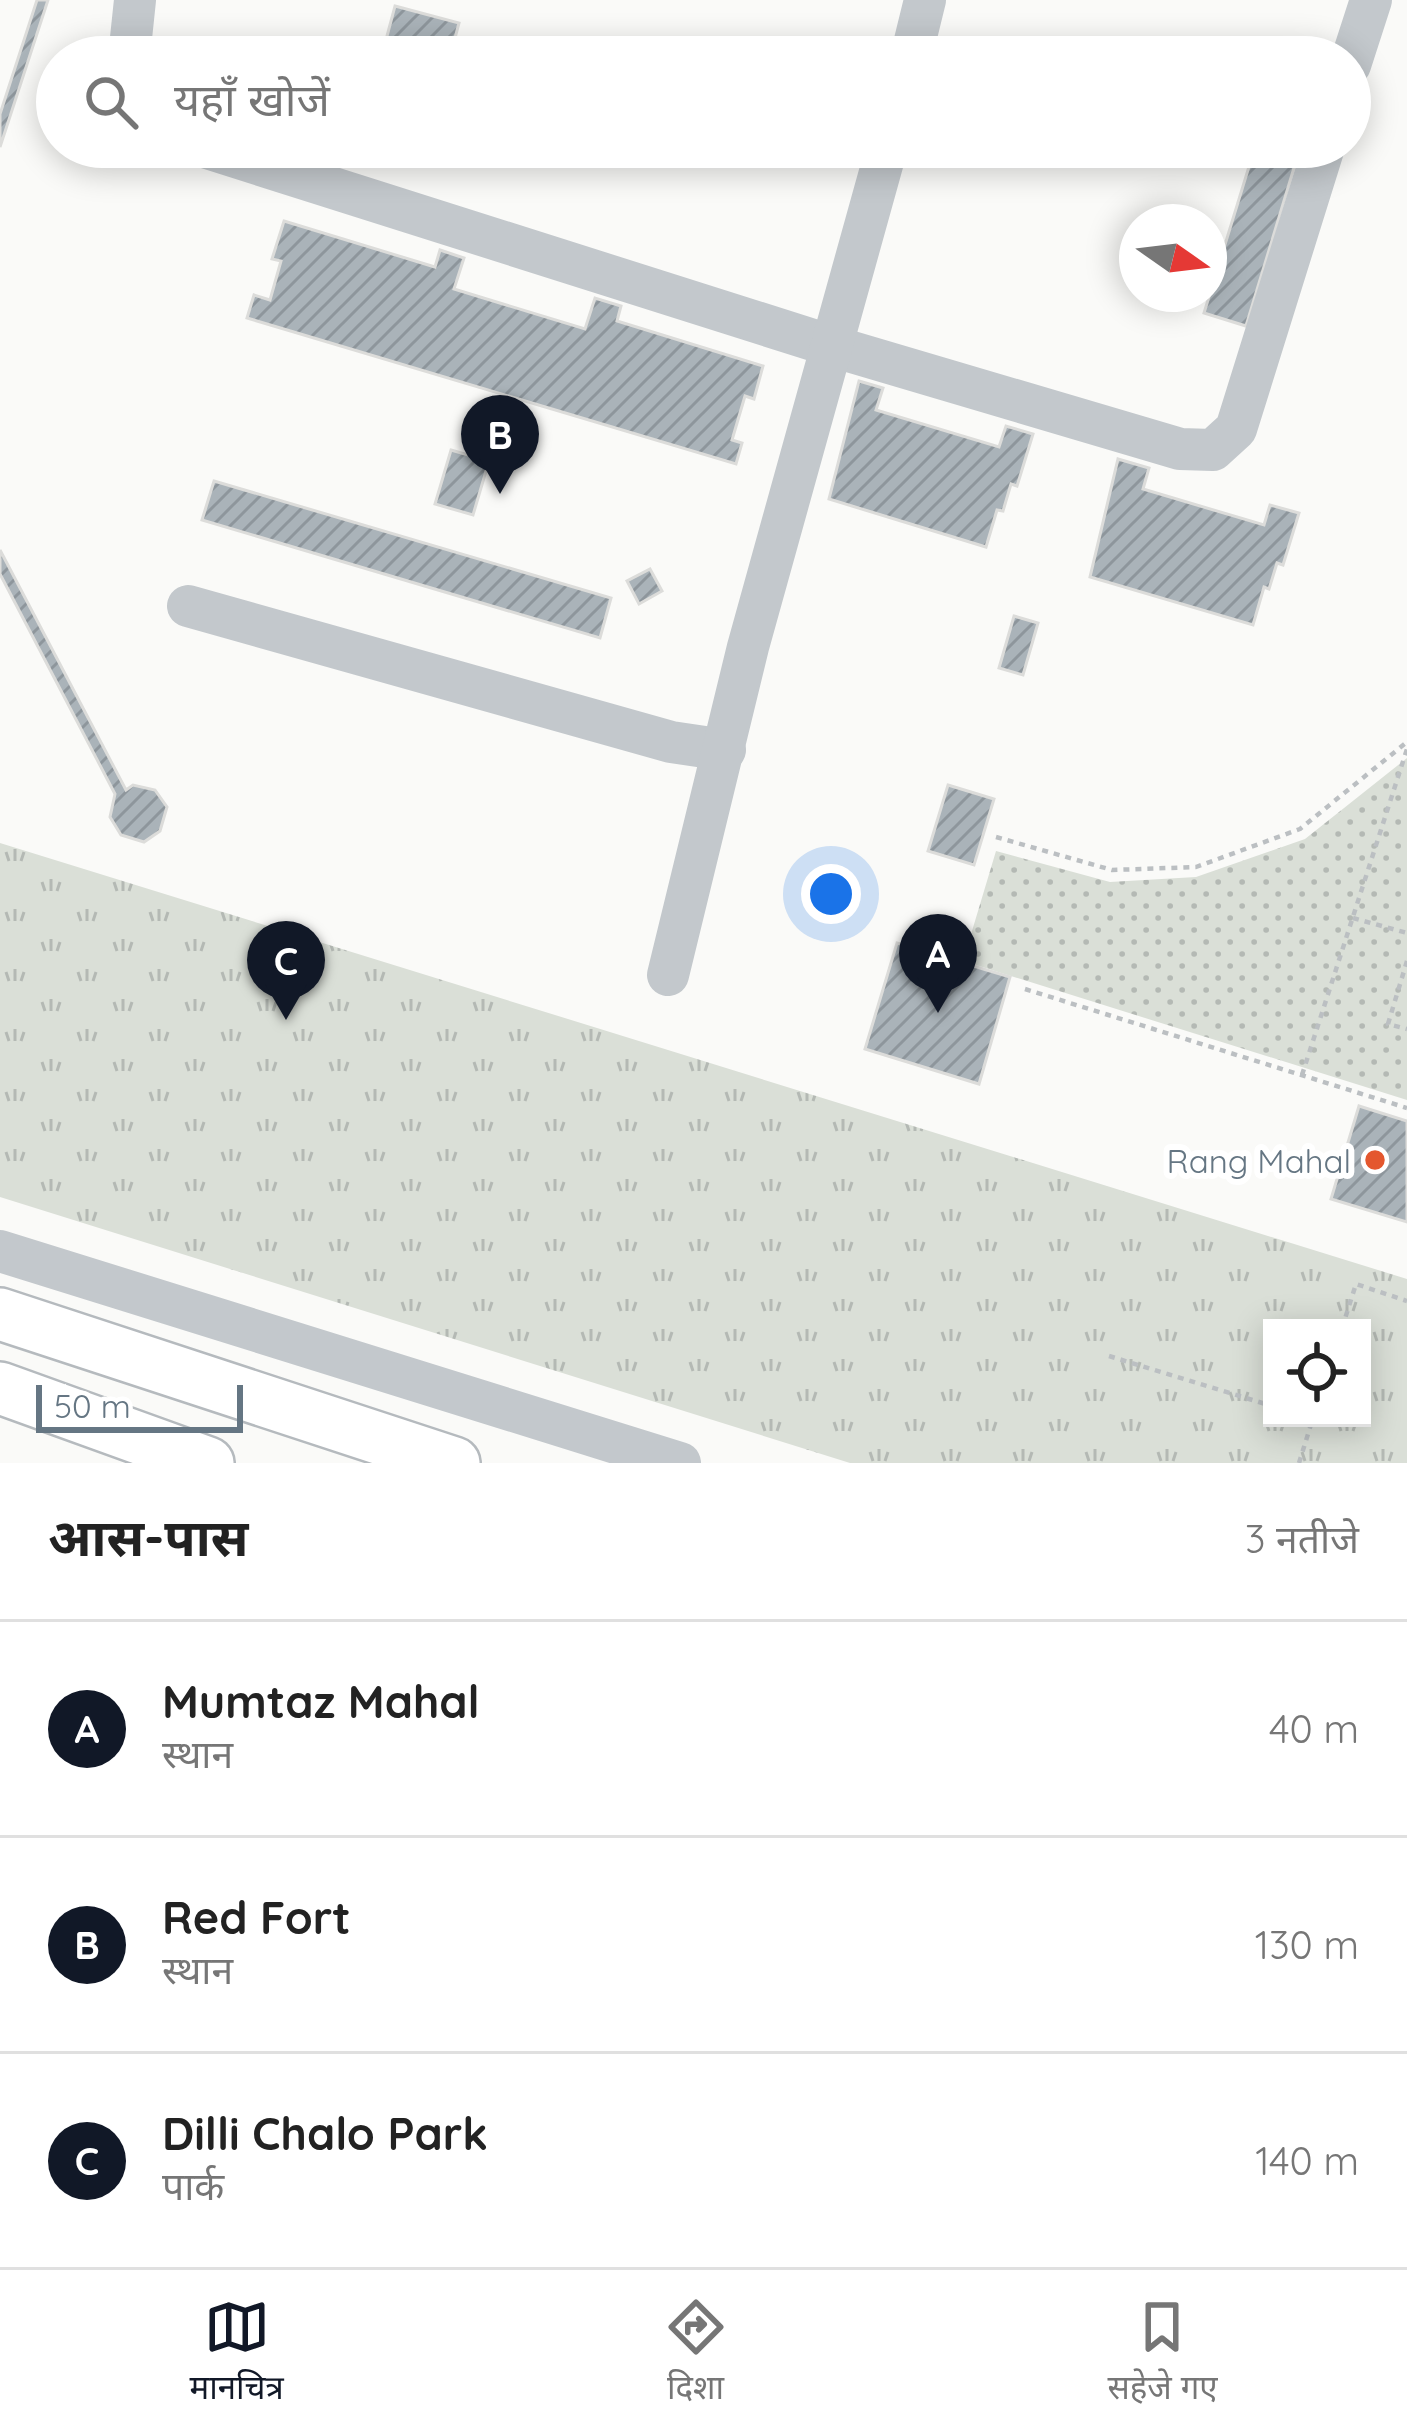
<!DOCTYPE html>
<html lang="hi">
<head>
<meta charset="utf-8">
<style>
	:root { --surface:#fff; --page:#f2f2f2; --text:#222; --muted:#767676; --line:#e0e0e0; --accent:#111827 }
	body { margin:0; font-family:Quicksand,"Noto Sans Devanagari",sans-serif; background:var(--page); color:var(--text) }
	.controls { position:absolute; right:36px; bottom:36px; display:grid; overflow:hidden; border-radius:0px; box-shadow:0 6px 30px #0003 }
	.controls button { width:108px; height:108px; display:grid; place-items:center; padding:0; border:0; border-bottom:3px solid var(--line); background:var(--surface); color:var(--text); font:60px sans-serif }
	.compass { position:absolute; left:1119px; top:204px; width:108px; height:108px; border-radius:50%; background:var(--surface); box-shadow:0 6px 30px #0003; rotate:104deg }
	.scale { position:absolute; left:36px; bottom:30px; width:207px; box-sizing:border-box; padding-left:12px; border:6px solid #657683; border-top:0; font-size:33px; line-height:42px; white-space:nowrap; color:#657683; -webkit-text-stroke:9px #fff; paint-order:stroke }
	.you { position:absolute; left:831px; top:894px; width:42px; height:42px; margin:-30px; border:9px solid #fff; border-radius:50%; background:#1a73e8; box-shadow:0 0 0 18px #1a73e833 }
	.badge { display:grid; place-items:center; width:78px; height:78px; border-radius:50%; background:var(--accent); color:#fff; font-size:39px; font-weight:700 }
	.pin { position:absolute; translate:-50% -99px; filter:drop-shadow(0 3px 6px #0008) }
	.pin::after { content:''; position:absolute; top:63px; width:42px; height:36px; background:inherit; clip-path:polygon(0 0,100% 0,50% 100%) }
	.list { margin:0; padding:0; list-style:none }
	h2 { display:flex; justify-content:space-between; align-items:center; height:156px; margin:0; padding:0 48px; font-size:51px }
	h2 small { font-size:39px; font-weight:400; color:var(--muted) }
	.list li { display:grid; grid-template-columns:78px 1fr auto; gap:36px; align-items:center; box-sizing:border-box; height:216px; padding:0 48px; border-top:3px solid var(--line) }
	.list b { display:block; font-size:45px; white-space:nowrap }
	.list p { margin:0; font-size:39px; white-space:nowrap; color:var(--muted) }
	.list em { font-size:39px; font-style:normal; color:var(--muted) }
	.icon { flex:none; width:66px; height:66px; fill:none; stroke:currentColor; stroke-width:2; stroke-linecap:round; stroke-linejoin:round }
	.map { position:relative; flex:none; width:1407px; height:1463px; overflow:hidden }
	.search { position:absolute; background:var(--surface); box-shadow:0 6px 30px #0003; left:36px; right:36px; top:36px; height:132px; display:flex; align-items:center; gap:30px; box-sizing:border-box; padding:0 42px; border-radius:66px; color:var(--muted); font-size:45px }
	.sheet { height:804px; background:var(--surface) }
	nav { display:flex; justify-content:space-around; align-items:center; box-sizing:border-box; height:168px; border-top:3px solid var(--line); background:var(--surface); font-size:33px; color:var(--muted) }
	nav a { display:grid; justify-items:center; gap:6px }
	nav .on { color:var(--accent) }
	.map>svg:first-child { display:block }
</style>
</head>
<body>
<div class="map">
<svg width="1407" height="1463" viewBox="0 0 1407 1463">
	<defs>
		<pattern id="grass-tufts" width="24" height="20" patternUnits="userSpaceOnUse" patternTransform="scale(3)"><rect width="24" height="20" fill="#dadfd7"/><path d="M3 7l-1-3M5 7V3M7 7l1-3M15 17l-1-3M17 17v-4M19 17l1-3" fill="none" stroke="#b4b9b4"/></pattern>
		<pattern id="garden-dots" width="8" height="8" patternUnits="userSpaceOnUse" patternTransform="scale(3)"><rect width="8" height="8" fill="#dadfd7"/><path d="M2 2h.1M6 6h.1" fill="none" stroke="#b4b9b4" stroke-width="1.8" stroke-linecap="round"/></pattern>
		<pattern id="building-hatch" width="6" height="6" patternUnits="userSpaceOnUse" patternTransform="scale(3)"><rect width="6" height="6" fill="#aab3b9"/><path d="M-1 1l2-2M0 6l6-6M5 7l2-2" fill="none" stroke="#8e969c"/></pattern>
	</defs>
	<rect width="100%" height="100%" fill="#fafaf8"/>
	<path fill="url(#grass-tufts)" fill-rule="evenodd" d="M 0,843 L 1407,1279 L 1407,1463 L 850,1463 L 0,1197 ZM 1272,1328 L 1362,1328 L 1362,1418 L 1272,1418 Z"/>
	<polygon fill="url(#garden-dots)" points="1407,758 1407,1100 963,961 996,851 1110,882 1196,877 1305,839"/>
	<g fill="url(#building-hatch)" stroke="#dcdcda" stroke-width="3">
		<polygon points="37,0 48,0 0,147 0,114"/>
		<polygon points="395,6 459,23 450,57 383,51"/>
		<polygon points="1255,147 1300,148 1246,326 1204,313"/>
		<polygon points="284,221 435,267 440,250 464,258 454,289 585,329 595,298 621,306 617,321 763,366 754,399 745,396 732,440 742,443 736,464 247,318 254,295 270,300 281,261 272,259"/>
		<polygon points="859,381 883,388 876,410 999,447 1006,426 1033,434 1017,486 1011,484 1003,511 997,510 986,547 829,499"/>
		<polygon points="451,450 489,461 473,515 435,504"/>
		<polygon points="1118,459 1149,468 1143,489 1264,525 1270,505 1299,513 1283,565 1277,563 1269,589 1264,587 1253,625 1090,577"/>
		<polygon points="214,481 611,598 600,638 202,520"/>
		<polygon points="0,550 126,790 133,785 155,790 167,807 160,831 144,842 121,835 110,817 115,794 0,574"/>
		<polygon points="650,569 662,591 639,604 627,581"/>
		<polygon points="1014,616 1038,623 1023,675 999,668"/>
		<polygon points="948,785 994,799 974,865 928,851"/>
		<polygon points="897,943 1010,977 979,1084 865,1049"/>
		<polygon points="1359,1106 1407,1121 1407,1222 1331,1199"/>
	</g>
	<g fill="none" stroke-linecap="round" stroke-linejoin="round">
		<g stroke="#b5babe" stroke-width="56">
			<g id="major">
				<polyline points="0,1314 454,1463"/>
				<polyline points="0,1388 208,1463"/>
			</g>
		</g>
		<g stroke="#bbbfc2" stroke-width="4.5" stroke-dasharray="6 6" stroke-linecap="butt">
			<polyline points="996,837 1112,870 1196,867 1300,829 1407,742"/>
			<polyline points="1353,918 1407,933"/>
			<polyline points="1407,961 1388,1024 1407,1029"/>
			<polyline points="1025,989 1407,1108"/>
			<polyline points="1302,1075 1407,749"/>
			<polyline points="1342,1328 1356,1284 1407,1301"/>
			<polyline points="1109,1356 1272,1406"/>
			<polyline points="1299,1463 1313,1418"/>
		</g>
		<g stroke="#c3c8cc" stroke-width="42">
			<polyline points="129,57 135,0"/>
			<polyline points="911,57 925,0"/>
			<polyline points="1350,65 1371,0"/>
			<polyline points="204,147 835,347 1180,449 1213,450 1236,429 1324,147"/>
			<polyline points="188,606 671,742 725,750"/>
			<polyline points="668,975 748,647 887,147"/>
			<polyline points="0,1251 680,1463"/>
		</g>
		<use href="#major" stroke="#fff" stroke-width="51"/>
	</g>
	<circle fill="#e4572e" stroke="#fff" stroke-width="4.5" cx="1375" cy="1160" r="12"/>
	<g text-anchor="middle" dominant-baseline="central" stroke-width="12" stroke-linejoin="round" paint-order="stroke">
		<g font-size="33" fill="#657683" stroke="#fff" text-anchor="end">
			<text x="1351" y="1160">Rang Mahal</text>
		</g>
	</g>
</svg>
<div class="controls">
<button><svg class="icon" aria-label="locate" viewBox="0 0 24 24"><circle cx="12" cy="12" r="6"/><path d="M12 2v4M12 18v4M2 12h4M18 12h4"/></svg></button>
</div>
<svg class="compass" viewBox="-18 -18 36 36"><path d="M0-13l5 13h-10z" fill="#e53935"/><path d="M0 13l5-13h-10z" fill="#767676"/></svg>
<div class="scale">50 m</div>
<div class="you"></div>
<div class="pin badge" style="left:938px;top:1013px">A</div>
<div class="pin badge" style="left:500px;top:494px">B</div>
<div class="pin badge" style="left:286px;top:1020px">C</div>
<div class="search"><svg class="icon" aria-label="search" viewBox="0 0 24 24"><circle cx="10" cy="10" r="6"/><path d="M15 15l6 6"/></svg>यहाँ खोजें</div>
</div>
<section class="sheet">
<h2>आस-पास<small>3 नतीजे</small></h2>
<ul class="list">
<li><span class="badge">A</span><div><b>Mumtaz Mahal</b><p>स्थान</p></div><em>40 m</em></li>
<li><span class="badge">B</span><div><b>Red Fort</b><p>स्थान</p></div><em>130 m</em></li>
<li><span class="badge">C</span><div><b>Dilli Chalo Park</b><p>पार्क</p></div><em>140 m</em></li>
</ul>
</section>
<nav>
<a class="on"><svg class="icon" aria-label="map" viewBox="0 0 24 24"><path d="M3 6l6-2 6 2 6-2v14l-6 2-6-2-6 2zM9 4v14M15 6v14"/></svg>मानचित्र</a>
<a><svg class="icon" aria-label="directions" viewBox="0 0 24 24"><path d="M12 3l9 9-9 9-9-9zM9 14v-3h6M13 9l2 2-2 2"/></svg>दिशा</a>
<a><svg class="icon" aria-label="saved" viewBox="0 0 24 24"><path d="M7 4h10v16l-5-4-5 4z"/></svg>सहेजे गए</a>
</nav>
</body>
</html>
